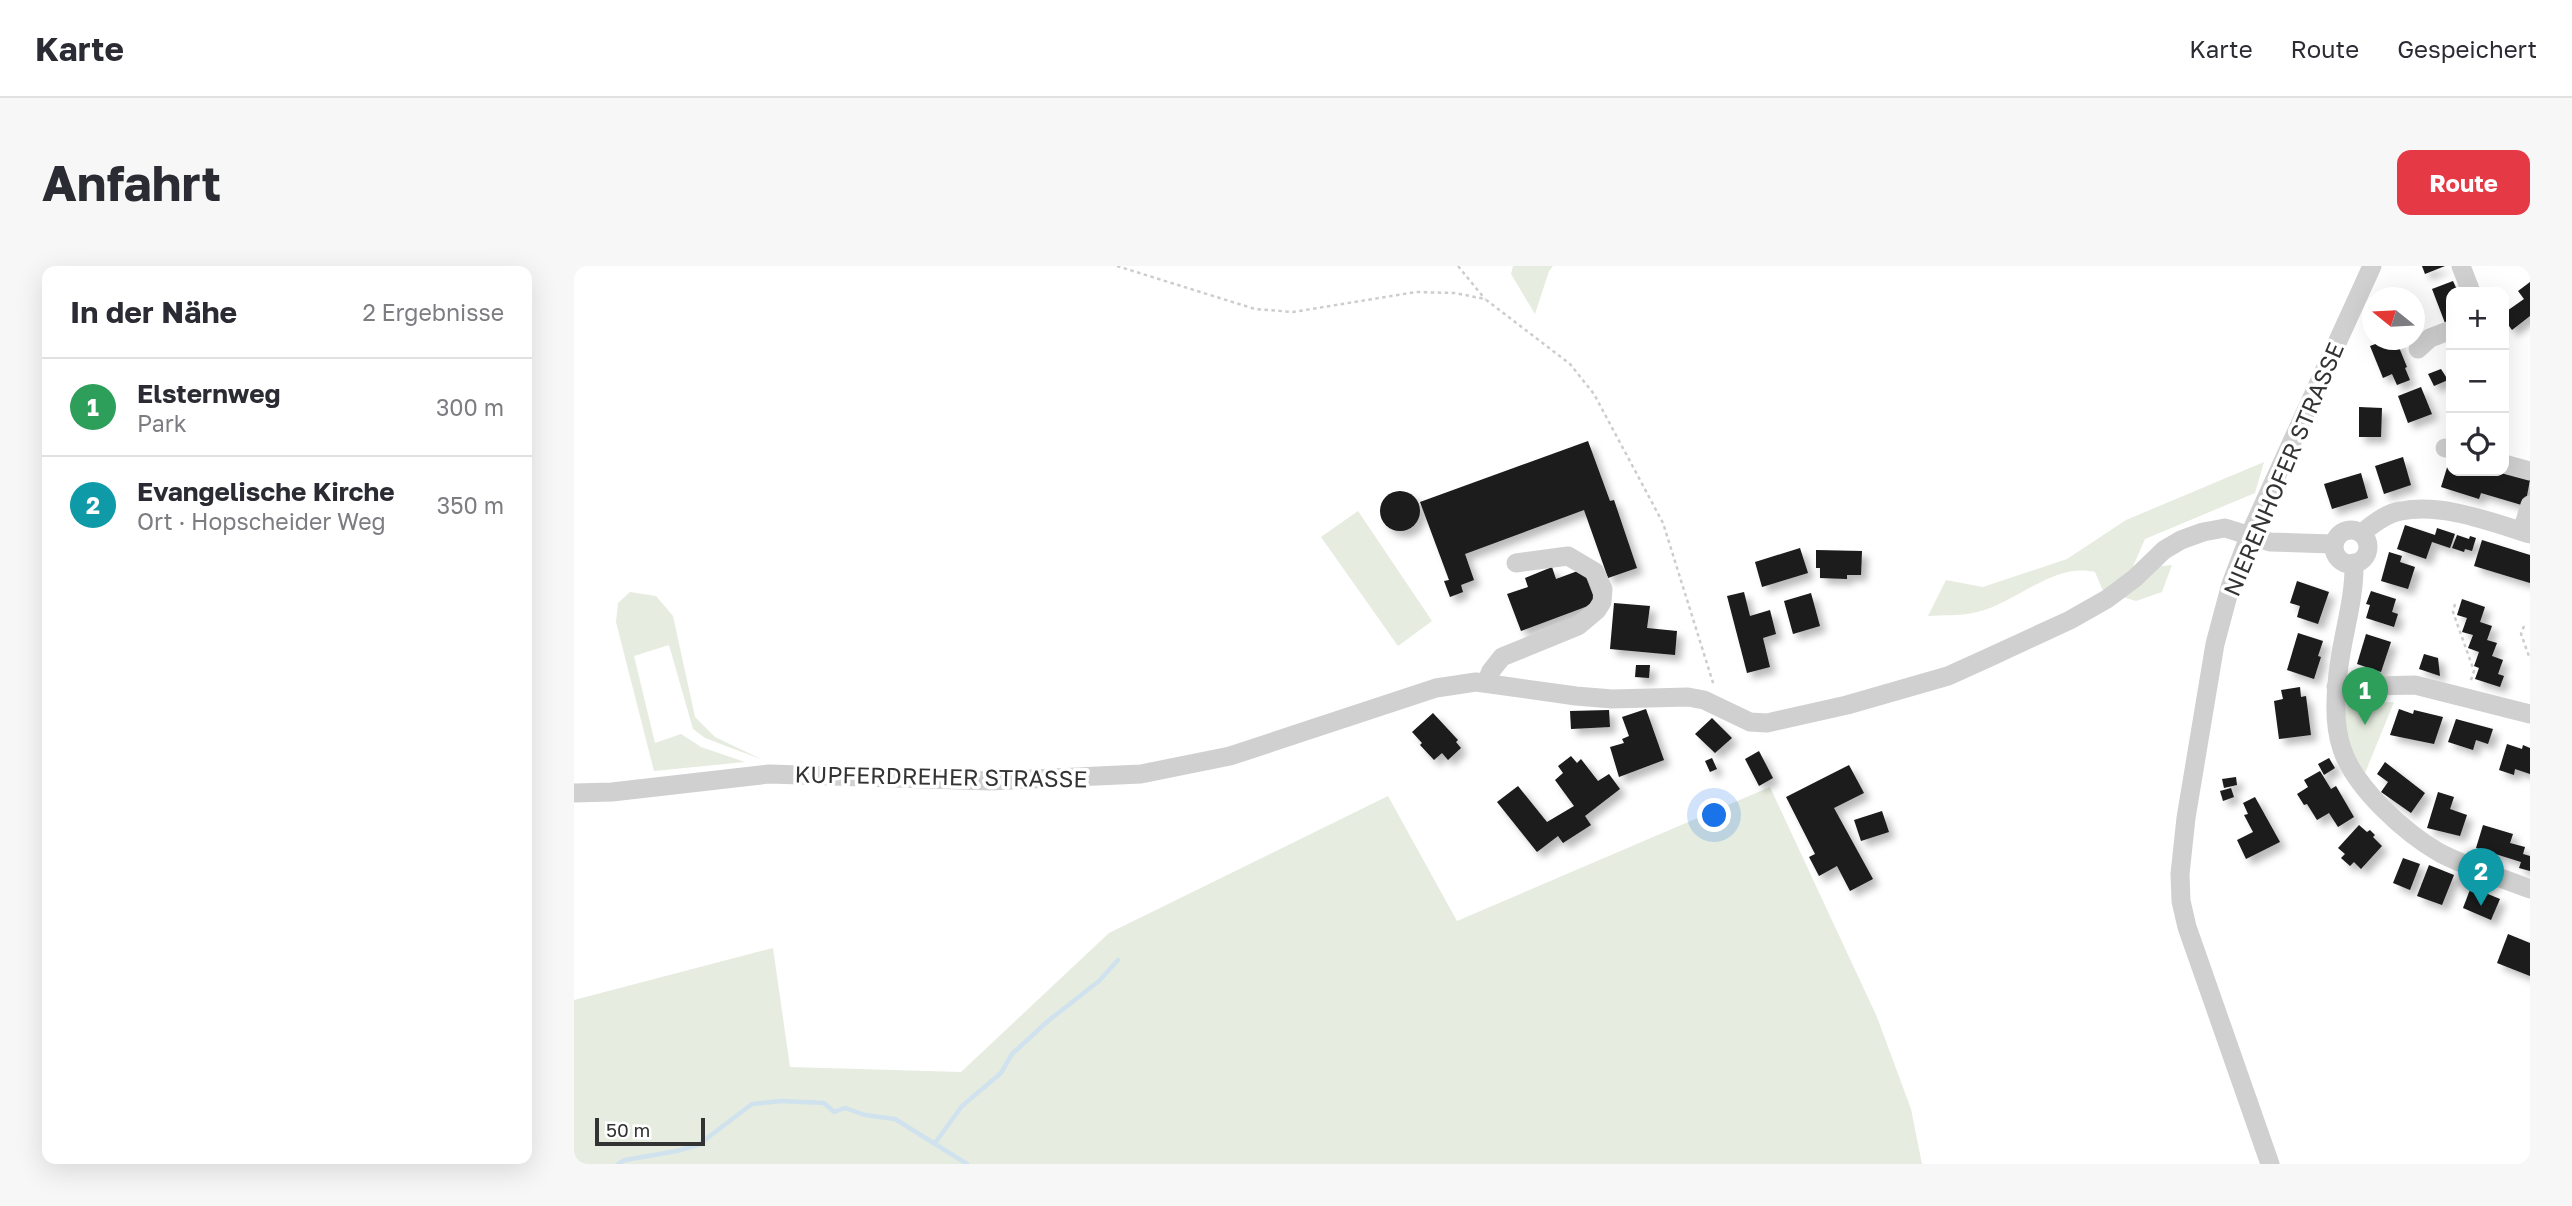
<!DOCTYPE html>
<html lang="de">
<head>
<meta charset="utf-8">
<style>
	:root { --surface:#fff; --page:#f7f7f7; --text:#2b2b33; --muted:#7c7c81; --line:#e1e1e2; --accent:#e63946 }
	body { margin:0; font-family:"Golos Text",sans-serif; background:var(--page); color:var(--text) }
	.controls { position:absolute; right:21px; top:21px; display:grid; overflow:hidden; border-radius:14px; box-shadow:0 7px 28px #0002 }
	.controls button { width:63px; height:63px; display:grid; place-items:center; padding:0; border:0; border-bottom:2px solid var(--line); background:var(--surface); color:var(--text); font:35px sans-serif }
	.compass { position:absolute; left:1788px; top:21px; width:63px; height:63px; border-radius:50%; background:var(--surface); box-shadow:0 7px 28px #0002; rotate:288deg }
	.scale { position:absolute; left:21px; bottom:18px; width:110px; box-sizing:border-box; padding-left:7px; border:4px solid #333; border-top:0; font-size:19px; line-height:24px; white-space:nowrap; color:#333; -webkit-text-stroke:5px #fff; paint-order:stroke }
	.you { position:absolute; left:1141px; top:550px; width:24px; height:24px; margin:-18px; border:5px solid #fff; border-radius:50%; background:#1a73e8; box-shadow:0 0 0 10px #1a73e833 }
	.badge { display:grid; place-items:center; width:46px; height:46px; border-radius:50%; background:var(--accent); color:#fff; font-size:23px; font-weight:700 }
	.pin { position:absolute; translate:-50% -58px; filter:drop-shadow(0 2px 4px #0008) }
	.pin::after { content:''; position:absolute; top:37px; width:24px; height:21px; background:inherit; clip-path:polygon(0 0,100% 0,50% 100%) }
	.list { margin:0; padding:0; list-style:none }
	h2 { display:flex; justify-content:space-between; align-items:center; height:91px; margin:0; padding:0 28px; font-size:30px }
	h2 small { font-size:23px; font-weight:400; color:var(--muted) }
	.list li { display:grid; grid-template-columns:46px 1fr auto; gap:21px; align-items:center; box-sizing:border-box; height:98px; padding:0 28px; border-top:2px solid var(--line) }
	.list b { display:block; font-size:26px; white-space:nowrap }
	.list p { margin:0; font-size:23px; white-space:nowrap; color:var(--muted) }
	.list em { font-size:23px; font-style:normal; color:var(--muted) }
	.icon { flex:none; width:38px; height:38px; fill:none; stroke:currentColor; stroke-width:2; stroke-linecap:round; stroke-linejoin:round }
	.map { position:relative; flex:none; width:1956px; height:898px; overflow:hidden; border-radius:14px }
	header { display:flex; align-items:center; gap:42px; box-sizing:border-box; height:98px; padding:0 35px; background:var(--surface); border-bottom:2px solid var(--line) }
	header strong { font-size:33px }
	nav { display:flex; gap:38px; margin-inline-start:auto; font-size:24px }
	.intro { display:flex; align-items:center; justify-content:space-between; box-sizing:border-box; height:168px; padding:0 42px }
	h1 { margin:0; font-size:49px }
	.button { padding:18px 32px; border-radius:14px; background:var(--accent); color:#fff; font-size:24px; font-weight:700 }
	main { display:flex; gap:42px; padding:0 42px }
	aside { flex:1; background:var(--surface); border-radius:14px; box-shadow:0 7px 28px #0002 }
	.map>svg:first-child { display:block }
</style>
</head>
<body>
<header>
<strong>Karte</strong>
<nav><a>Karte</a><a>Route</a><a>Gespeichert</a></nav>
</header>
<div class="intro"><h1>Anfahrt</h1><a class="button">Route</a></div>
<main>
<aside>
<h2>In der Nähe<small>2 Ergebnisse</small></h2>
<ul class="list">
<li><span class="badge" style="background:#2e9e5b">1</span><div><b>Elsternweg</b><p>Park</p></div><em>300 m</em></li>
<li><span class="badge" style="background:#0f9aa8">2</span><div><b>Evangelische Kirche</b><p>Ort · Hopscheider Weg</p></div><em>350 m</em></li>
</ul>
</aside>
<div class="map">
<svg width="1956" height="898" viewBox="0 0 1956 898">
	<defs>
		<filter id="shadow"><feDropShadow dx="6" dy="6" stdDeviation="3.5" flood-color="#0004"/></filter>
	</defs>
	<rect width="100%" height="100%" fill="#fff"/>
	<g fill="#e6ecdf">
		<polygon points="939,0 979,0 975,5 961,48 937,8"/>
		<path d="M 1690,196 L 1681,227 L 1571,273 L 1558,303 L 1598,299 L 1588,326 L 1562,335 L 1529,325 L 1521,306 C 1479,296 1443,337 1403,346 C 1388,350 1369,349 1354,350 L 1372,314 L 1409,321 L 1493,293 L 1552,254 Z"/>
		<polygon points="784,245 858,355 824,380 747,271"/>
		<polygon points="56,326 82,330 99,350 121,451 141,471 189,494 131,472 119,463 95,379 60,390 81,477 107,468 127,481 171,496 80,505 42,356 44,337"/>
		<polygon points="1820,436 1791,507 1774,480 1770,438"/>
		<polygon points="1196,521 1303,751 1337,843 1348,898 0,898 0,734 199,682 216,801 387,806 535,667 814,530 883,655"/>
	</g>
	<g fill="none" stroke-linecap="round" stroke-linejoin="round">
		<g stroke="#cfe2ee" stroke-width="4.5">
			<polyline points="361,877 388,840 427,807 438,788 474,755 525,715 544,694"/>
			<polyline points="44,898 51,894 103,885 124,879 178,838 207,835 250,837 260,846 271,842 291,849 321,853 393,898"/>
		</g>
	</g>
	<g fill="#1a1a1a" filter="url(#shadow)">
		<polygon points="1848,0 1871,0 1851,8"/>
		<polygon points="1879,15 1884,26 1877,26 1877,54 1871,57 1858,23"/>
		<polygon points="1956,16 1956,50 1938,64 1930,53 1930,47 1950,33 1944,25"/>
		<polygon points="1812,74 1822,74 1833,101 1831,102 1836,114 1823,119 1818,108 1809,112 1796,80"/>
		<polygon points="1867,103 1874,114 1860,120 1854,108"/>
		<polygon points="1847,121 1858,148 1834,157 1824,130"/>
		<polygon points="1785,141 1808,142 1807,171 1785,171"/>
		<polygon points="1014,175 1036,235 1040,234 1063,302 1034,312 1010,244 891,288 900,314 887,319 889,326 876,331 870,315 875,314 846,236"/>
		<polygon points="1829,191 1837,219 1810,228 1801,200"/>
		<polygon points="1875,195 1877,196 1877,205 1913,207 1914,205 1926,205 1956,214 1951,240 1907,227 1905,233 1867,221"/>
		<polygon points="1787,207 1794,232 1758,243 1750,218"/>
		<circle cx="826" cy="245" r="20"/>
		<polygon points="1831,259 1861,269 1863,262 1881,268 1876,282 1858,276 1852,293 1823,283"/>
		<polygon points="1883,269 1895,273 1896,270 1902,272 1898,285 1891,283 1890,286 1878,282"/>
		<polygon points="1908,274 1956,289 1956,317 1900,300"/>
		<polygon points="1226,282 1234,307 1188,321 1181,296"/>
		<polygon points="1242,284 1288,285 1287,309 1273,309 1273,313 1246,312 1246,302 1242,302"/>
		<polygon points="1815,286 1828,290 1826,296 1841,301 1834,323 1807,315"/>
		<polygon points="978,301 982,313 1009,303 1022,337 947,365 933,328 954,321 951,312"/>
		<polygon points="1723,315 1755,326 1744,358 1723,351 1726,340 1716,337"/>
		<polygon points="1797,325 1822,333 1818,346 1824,348 1820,361 1792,352 1796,339 1792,338"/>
		<polygon points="1170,326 1176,350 1196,344 1202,368 1189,372 1196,401 1173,407 1153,330"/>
		<polygon points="1237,327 1246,360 1219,368 1210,335"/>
		<polygon points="1888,333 1911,341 1906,356 1918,360 1913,374 1923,377 1918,390 1929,394 1924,408 1930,410 1926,421 1901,413 1905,402 1900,400 1905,386 1894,382 1899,369 1888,366 1893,352 1883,349"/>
		<polygon points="1040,337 1076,340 1073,362 1103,365 1101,389 1036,383"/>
		<polygon points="1724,367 1749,375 1744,390 1747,391 1740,413 1713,404"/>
		<polygon points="1792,368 1817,376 1807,406 1783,398"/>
		<polygon points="1850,388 1864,392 1866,410 1845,403"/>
		<polygon points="1062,399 1076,399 1075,412 1061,411"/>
		<polygon points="1726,421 1727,431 1732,430 1737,469 1705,473 1700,435 1709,433 1707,424"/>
		<polygon points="1072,443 1090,494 1045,511 1036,481 1050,477 1048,473 1055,470 1048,451"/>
		<polygon points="1825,443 1839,448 1840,444 1869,451 1860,478 1816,469"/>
		<polygon points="1035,444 1036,461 997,463 996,445"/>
		<polygon points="859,447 884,474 882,476 887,482 874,494 868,487 860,494 846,479 848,477 838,466"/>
		<polygon points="1138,452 1158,472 1141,487 1121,468"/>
		<polygon points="1882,453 1919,463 1914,478 1902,474 1899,484 1874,476"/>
		<polygon points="1933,478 1948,483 1949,479 1956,482 1956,508 1941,503 1940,509 1925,504"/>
		<polygon points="1185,485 1199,512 1185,520 1171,493"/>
		<polygon points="997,490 1003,497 1007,493 1024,515 1035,508 1046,523 1011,550 1017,559 989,577 984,570 963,586 923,536 944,520 973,556 1000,540 981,514 989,507 984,500"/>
		<polygon points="1138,492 1143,503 1136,506 1131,495"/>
		<polygon points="1755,492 1761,502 1750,509 1744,498"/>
		<polygon points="1811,496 1851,527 1837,547 1807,526 1814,516 1803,508"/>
		<polygon points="1275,499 1290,527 1260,542 1299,613 1276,625 1263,600 1245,610 1235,591 1241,588 1212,531"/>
		<polygon points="1746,505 1757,523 1762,520 1780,551 1764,561 1755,547 1743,554 1733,538 1730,539 1723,528 1734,521 1730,514"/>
		<polygon points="1662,511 1663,519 1650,522 1648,513"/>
		<polygon points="1657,522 1660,531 1649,535 1646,525"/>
		<polygon points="1864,526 1880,531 1876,543 1893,549 1886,570 1853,562"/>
		<polygon points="1681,531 1706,576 1672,593 1663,574 1679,566 1670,549 1674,548 1669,537"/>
		<polygon points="1308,545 1315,566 1287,575 1280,554"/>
		<polygon points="1785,559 1793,566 1796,564 1801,569 1799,571 1808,580 1787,603 1780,596 1776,600 1767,592 1771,588 1764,582"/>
		<polygon points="1909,559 1939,568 1936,577 1951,581 1949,588 1956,590 1956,605 1945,602 1947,596 1902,582"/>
		<polygon points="1829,592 1846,598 1836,624 1819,617"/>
		<polygon points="1855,599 1880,609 1868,639 1843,630"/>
		<polygon points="1897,621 1926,633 1917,654 1889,642"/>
		<polygon points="1934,668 1956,677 1956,710 1923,697"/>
	</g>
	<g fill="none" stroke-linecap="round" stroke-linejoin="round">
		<g stroke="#cdcdcd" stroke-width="2.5" stroke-dasharray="3.5 3.5" stroke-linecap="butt">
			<polyline points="543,0 681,43 719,46 842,26 881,27 911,33 996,98 1020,128 1089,257 1140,420"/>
			<polyline points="884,0 911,33"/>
			<polyline points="1881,338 1879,346 1900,405 1896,417"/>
			<polyline points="1950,360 1947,368 1956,393"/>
		</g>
		<g stroke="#d0d0d0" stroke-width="19">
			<polyline points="1887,0 1897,26"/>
			<polyline points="1844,83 1856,72 1877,64"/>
			<polyline points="1871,182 1877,183"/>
			<polyline points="1930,198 1956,205"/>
			<circle cx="1777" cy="281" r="17"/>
			<polyline points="1948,265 1956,239"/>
			<path d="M 1789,266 C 1800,257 1813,247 1827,245 C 1869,237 1917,256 1956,268"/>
			<path d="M 1780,297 C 1781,338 1765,378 1763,419 C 1761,440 1761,463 1768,483 C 1781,522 1831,567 1866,587 C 1893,601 1928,612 1956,623"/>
			<polyline points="912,417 917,405 928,391 1004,360 1023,344 1028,336 1029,323 1021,306 994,290 942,297"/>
			<polyline points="1762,421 1841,419 1956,448"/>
			<polyline points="0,527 38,526 195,508 416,515 567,508 656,490 862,422 902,416 1002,430 1038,433 1114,431 1130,434 1176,456 1193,457 1273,439 1374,410 1416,391 1496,354 1533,333 1561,312 1590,284 1607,274 1629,266 1651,262 1696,276 1759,278"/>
			<polyline points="1696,898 1613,661 1607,635 1606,608 1612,552 1641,378 1657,318 1676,268 1798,0"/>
		</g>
	</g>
	<g text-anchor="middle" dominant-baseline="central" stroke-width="7" stroke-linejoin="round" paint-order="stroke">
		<g font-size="23" fill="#333" stroke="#fff">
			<text transform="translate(1709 203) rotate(-67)">NIERENHOFER STRASSE</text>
			<text transform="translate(367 510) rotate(1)">KUPFERDREHER STRASSE</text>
		</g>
	</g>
</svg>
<div class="controls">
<button>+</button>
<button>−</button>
<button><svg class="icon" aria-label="locate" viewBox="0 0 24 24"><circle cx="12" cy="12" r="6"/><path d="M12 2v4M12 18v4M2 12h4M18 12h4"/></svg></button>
</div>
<svg class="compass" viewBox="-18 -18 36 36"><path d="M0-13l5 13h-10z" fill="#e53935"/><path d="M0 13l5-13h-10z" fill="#7c7c81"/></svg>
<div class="scale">50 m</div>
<div class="you"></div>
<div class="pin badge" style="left:1791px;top:459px;background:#2e9e5b">1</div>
<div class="pin badge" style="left:1907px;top:640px;background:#0f9aa8">2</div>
</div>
</main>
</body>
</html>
